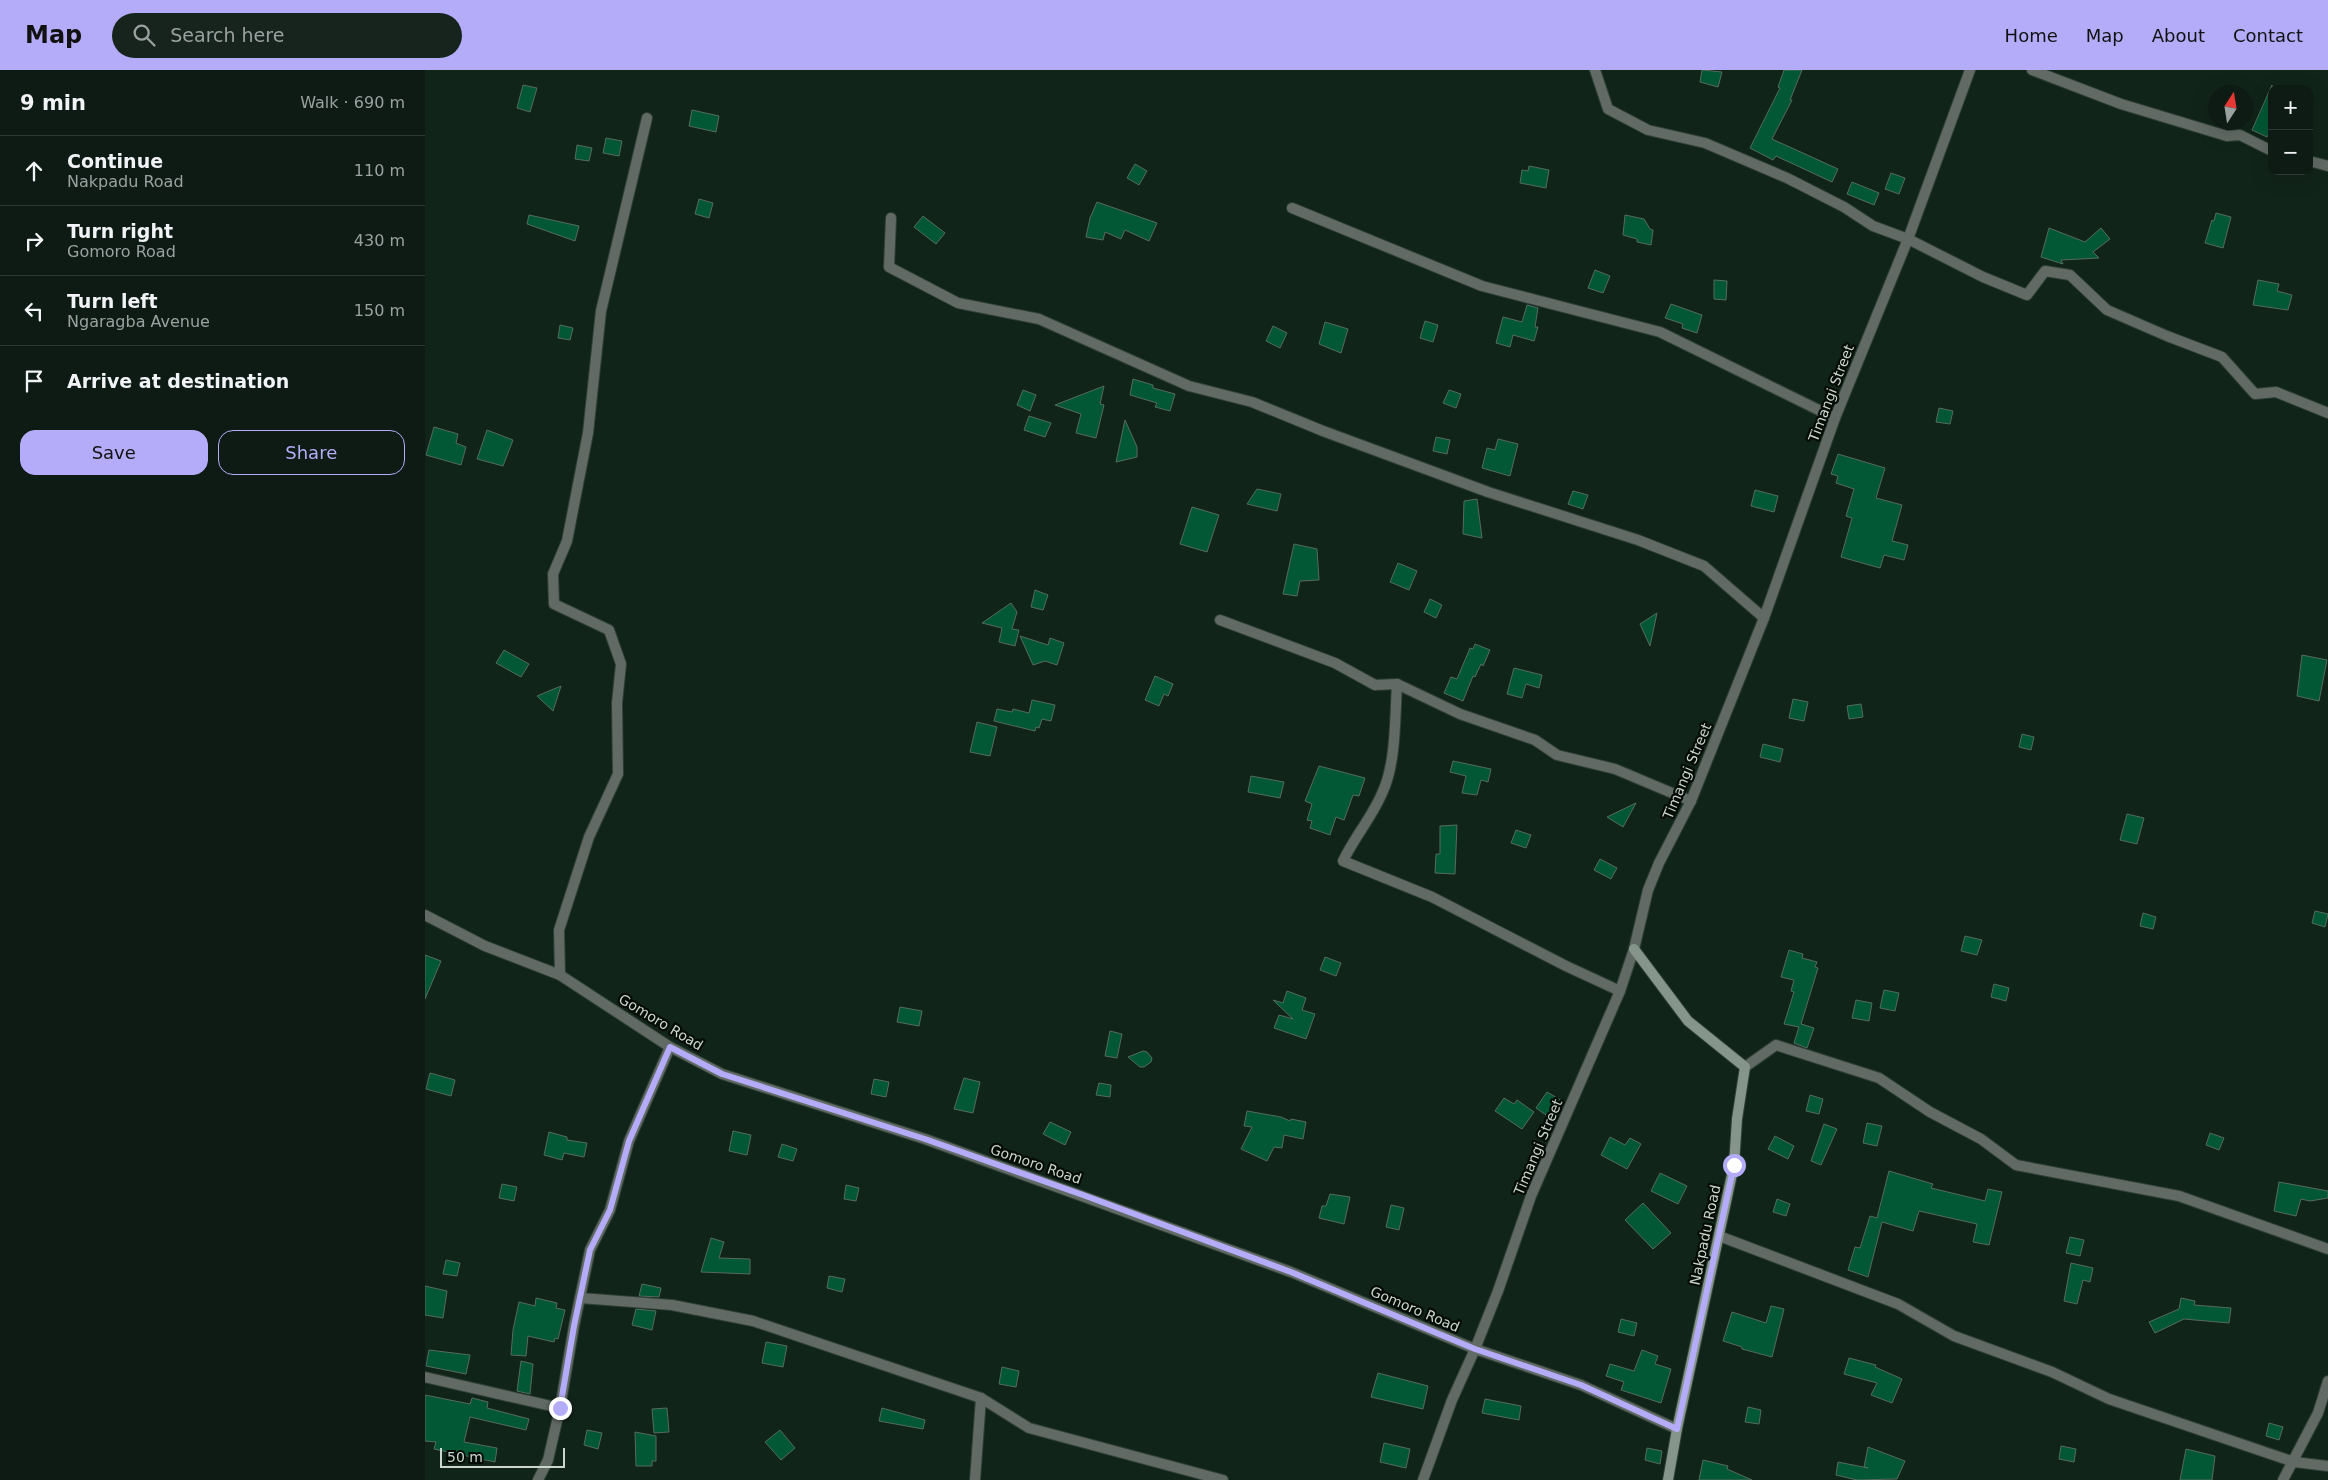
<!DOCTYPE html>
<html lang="en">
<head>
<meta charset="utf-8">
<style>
	:root { --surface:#0d1b14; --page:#16241d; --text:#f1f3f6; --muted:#9aa1a0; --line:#2d3934; --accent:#b4acf9 }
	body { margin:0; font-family:"DejaVu Sans",sans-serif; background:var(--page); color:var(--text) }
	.controls { position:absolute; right:15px; top:15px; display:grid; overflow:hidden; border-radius:10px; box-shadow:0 5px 20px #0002 }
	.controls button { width:45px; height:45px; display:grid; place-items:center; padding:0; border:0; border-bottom:1px solid var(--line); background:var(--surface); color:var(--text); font:25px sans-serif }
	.compass { position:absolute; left:1783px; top:15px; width:45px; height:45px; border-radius:50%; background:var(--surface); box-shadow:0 5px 20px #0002; rotate:12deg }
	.scale { position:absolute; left:15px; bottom:12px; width:125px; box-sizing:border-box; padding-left:5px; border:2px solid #cad6ce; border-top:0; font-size:14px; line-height:18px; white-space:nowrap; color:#cad6ce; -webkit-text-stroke:4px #050c07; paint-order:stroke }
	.stop { position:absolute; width:15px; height:15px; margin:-11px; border:4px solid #b4acf9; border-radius:50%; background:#fff }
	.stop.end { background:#b4acf9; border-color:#fff; box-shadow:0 1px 5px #0008 }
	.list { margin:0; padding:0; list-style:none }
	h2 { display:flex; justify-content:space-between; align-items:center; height:65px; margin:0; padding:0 20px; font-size:21px }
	h2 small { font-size:16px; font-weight:400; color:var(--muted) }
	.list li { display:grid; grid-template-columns:32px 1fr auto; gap:15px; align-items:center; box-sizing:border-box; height:70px; padding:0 20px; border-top:1px solid var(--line) }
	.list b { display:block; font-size:19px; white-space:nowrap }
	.list p { margin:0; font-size:16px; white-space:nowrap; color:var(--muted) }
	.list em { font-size:16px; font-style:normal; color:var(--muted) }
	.actions { display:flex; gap:10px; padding:15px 20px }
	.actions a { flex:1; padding:11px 0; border:1px solid var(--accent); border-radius:15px; text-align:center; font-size:18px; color:var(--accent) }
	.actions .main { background:var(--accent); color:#111 }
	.icon { flex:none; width:28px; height:28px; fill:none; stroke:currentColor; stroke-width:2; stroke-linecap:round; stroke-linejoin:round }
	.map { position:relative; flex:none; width:1903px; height:1410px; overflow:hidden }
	header { display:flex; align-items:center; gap:30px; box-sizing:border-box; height:70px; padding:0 25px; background:var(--accent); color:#111 }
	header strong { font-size:24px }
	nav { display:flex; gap:28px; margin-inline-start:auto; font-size:18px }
	.search { width:350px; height:45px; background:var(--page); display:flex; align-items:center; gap:12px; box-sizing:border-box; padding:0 18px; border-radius:28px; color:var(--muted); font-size:19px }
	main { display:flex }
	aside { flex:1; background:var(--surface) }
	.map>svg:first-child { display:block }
</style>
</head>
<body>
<header>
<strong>Map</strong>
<div class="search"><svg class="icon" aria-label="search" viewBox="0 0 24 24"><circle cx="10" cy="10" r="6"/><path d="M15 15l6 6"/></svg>Search here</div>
<nav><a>Home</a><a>Map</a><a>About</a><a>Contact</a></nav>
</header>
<main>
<aside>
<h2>9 min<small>Walk · 690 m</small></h2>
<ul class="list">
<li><svg class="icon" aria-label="ahead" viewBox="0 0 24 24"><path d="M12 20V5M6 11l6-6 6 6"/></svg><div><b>Continue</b><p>Nakpadu Road</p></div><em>110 m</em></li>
<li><svg class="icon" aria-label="right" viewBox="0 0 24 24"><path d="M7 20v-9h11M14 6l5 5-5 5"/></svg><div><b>Turn right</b><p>Gomoro Road</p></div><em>430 m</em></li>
<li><svg class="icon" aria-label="left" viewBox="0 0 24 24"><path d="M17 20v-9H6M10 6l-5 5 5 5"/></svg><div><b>Turn left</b><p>Ngaragba Avenue</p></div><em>150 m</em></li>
<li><svg class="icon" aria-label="arrive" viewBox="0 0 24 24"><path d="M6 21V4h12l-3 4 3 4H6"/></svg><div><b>Arrive at destination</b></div></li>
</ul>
<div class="actions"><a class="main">Save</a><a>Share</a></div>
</aside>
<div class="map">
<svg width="1903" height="1410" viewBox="0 0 1903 1410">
	<rect width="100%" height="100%" fill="#11241a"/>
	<g fill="#025835" stroke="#566b5e">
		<polygon points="1277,0 1297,2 1293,17 1275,12"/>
		<polygon points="1359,0 1377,0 1365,30 1367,30 1347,69 1413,99 1407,112 1351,86 1348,90 1325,78 1355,18 1353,17"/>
		<polygon points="98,15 112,18 105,42 92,38"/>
		<polygon points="1847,15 1847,57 1842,67 1827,60"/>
		<polygon points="267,40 294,46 291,62 264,56"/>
		<polygon points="181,68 197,71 194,86 178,83"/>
		<polygon points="152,75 167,78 164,91 150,89"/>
		<polygon points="710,94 722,101 714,115 702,108"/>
		<polygon points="1104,96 1124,100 1121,118 1095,113 1097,100 1103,101"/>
		<polygon points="1466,103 1480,108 1474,124 1460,119"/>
		<polygon points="1427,112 1454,123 1449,135 1422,124"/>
		<polygon points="274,129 288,133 284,148 270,144"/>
		<polygon points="672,132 732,153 724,171 700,160 696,169 680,162 678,170 661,167 665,148"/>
		<polygon points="1791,143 1806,147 1798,178 1780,173 1787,150 1789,151"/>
		<polygon points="104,145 154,156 150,171 102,154"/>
		<polygon points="1200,145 1219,149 1225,159 1228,160 1226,175 1212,172 1212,169 1198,165"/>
		<polygon points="498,146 520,163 511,174 489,157"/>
		<polygon points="1624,158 1660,172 1676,158 1685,169 1668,182 1674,188 1636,190 1638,194 1616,187"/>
		<polygon points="1170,200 1185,206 1178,223 1163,218"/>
		<polygon points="1289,210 1302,211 1301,230 1289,229"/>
		<polygon points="1833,210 1854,214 1852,221 1867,225 1863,240 1828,235"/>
		<polygon points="1246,234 1277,245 1272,263 1257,258 1258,254 1240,248"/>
		<polygon points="1102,235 1113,238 1110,257 1113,257 1109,271 1088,265 1085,277 1071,273 1078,247 1097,252"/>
		<polygon points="1000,251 1013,255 1008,272 995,268"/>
		<polygon points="900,252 923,259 916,283 894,274"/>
		<polygon points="135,255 148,258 145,270 133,268"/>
		<polygon points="848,256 862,263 855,278 841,271"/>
		<polygon points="708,309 728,315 728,318 750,324 745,341 730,337 732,333 705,325"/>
		<polygon points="679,316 675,334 679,335 671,368 651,363 656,344 630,335"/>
		<polygon points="598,320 611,325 605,341 592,335"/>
		<polygon points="1024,320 1036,324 1031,338 1018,333"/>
		<polygon points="1514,338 1528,341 1525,354 1511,352"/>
		<polygon points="604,346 626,353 620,367 599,360"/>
		<polygon points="700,350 712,377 712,387 691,392"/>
		<polygon points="9,357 33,364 31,373 41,377 36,395 1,385"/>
		<polygon points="62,360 88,370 78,396 52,389"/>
		<polygon points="1011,367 1025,370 1022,384 1008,381"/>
		<polygon points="1073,369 1093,374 1085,406 1057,398 1062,378 1070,380"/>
		<polygon points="1413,384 1460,398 1451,428 1477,435 1467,471 1483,475 1479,490 1459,485 1455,498 1416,487 1427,448 1421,446 1429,419 1411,413 1413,406 1406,404"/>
		<polygon points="832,419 856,424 852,441 822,434"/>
		<polygon points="1330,420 1353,426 1349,442 1326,436"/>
		<polygon points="1148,421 1163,425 1158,439 1143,434"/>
		<polygon points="1052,429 1057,468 1038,464 1039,431"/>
		<polygon points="767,437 794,445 782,482 755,474"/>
		<polygon points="869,474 892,479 894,510 875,511 872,526 858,524"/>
		<polygon points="973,493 992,501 984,520 965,512"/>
		<polygon points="610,520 623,525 618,540 606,537"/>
		<polygon points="1005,529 1017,535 1011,548 999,542"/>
		<polygon points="586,533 592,542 587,559 594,560 590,576 574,572 577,558 557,553"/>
		<polygon points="1232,543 1225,576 1215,554"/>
		<polygon points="595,566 623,575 625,568 639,573 632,595 620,591 608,595"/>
		<polygon points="1050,574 1065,580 1058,596 1056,594 1050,607 1048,606 1038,631 1019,623 1026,607 1032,609 1045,578 1048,579"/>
		<polygon points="79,580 104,594 96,607 71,593"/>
		<polygon points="1877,585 1902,590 1894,631 1872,626"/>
		<polygon points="1089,598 1117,605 1114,618 1101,614 1097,628 1082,624"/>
		<polygon points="730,606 748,614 743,626 739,624 734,636 720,630"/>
		<polygon points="136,616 128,641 112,626"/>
		<polygon points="1368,629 1383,632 1379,651 1364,648"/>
		<polygon points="607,630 630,635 626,651 617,649 614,658 611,657 610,661 569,651 572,639 587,642 588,639 604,643"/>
		<polygon points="1436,634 1438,647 1424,649 1422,636"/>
		<polygon points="552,652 572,657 565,686 545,682"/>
		<polygon points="1597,664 1609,667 1606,680 1594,677"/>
		<polygon points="1338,674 1358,679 1355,692 1335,687"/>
		<polygon points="1028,691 1066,699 1063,712 1056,710 1052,725 1037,723 1041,706 1025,702"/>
		<polygon points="894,696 940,708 934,726 928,725 919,750 911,747 905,765 885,758 887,751 882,750 887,734 880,731"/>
		<polygon points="826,706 859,712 855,728 823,722"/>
		<polygon points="1211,733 1198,757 1182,747"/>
		<polygon points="1702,744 1719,748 1712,774 1695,770"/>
		<polygon points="1032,755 1030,804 1010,803 1011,784 1015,784 1015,756"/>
		<polygon points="1091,760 1106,765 1101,778 1086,773"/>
		<polygon points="1175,789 1192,798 1186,809 1169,800"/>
		<polygon points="1890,841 1903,844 1900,857 1887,853"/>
		<polygon points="1718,843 1731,847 1728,859 1715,856"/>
		<polygon points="1540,866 1557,870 1552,885 1536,881"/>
		<polygon points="1364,880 1378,884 1377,888 1392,892 1390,897 1393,898 1376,954 1389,958 1382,978 1369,973 1374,957 1359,954 1369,922 1366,921 1369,910 1356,907"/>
		<polygon points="0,885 16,891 0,929"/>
		<polygon points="900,887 916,893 911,906 895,900"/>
		<polygon points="1569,914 1584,918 1581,931 1566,927"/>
		<polygon points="1459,920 1474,923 1470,941 1455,938"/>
		<polygon points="862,921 881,928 877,940 890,944 881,969 849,958 854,945 868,949 848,930 858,933"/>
		<polygon points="1431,930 1447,933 1444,951 1427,948"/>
		<polygon points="475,937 497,941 494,956 472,952"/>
		<polygon points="685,961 697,964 692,988 680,986"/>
		<polygon points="718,981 722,982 727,988 726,992 719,997 715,997 703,987"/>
		<polygon points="5,1003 30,1010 26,1026 1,1019"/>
		<polygon points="539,1008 555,1012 548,1043 529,1039"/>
		<polygon points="449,1009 464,1012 461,1027 446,1024"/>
		<polygon points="674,1013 686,1015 685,1027 671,1025"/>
		<polygon points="1122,1022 1139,1032 1128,1050 1111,1038"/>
		<polygon points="1385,1025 1398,1029 1394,1044 1381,1041"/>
		<polygon points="1079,1028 1089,1034 1092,1030 1109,1042 1097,1059 1070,1041"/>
		<polygon points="822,1041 856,1047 865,1051 866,1049 881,1052 878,1069 859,1065 857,1078 849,1077 842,1091 816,1079 827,1057 819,1056"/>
		<polygon points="625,1052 646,1062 640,1075 618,1064"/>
		<polygon points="1442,1053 1457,1056 1452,1076 1438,1073"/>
		<polygon points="1399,1054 1412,1059 1396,1095 1386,1091"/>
		<polygon points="308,1061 326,1065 322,1085 304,1081"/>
		<polygon points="124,1062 142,1067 142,1070 162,1073 159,1087 139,1083 137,1090 119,1085"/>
		<polygon points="1785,1063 1799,1068 1794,1080 1781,1075"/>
		<polygon points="1350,1066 1369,1076 1363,1089 1343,1079"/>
		<polygon points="1185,1067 1200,1075 1205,1068 1216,1074 1202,1099 1176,1085"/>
		<polygon points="357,1074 372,1079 368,1091 353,1087"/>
		<polygon points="1464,1101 1508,1114 1506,1118 1560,1131 1563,1119 1577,1122 1564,1175 1548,1172 1552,1154 1494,1141 1488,1161 1457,1152 1443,1207 1423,1200 1430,1177 1435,1178 1445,1146 1452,1148"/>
		<polygon points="1235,1103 1262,1116 1253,1134 1226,1121"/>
		<polygon points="1854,1112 1903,1121 1903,1128 1885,1131 1876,1129 1871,1146 1849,1141"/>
		<polygon points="77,1114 92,1117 89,1131 74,1128"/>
		<polygon points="421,1115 434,1118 431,1131 419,1129"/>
		<polygon points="905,1124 925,1127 919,1154 894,1148 897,1136 901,1136"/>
		<polygon points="1352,1129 1365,1134 1361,1146 1348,1142"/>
		<polygon points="1218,1133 1246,1163 1228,1179 1200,1150"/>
		<polygon points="966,1135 979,1138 974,1160 961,1157"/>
		<polygon points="1645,1167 1659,1170 1655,1186 1641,1183"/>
		<polygon points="286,1168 299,1172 294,1188 325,1189 325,1204 276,1202"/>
		<polygon points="21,1190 35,1193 32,1206 18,1204"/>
		<polygon points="1646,1193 1668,1198 1665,1212 1658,1210 1652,1234 1639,1231"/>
		<polygon points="404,1206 420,1209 417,1222 402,1218"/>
		<polygon points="217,1214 236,1218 234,1227 214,1226"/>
		<polygon points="0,1216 22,1221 18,1248 0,1245"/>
		<polygon points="111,1228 132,1233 131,1238 140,1240 133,1269 130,1268 129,1272 103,1266 101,1286 86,1285 88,1260 94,1232 110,1236"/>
		<polygon points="1756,1228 1770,1231 1769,1235 1806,1238 1804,1253 1759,1249 1730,1263 1724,1252 1754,1239"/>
		<polygon points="1346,1236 1359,1239 1347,1287 1317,1279 1317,1277 1298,1271 1307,1242 1341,1253"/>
		<polygon points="211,1239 231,1241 227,1260 207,1255"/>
		<polygon points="1196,1249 1212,1253 1209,1266 1193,1262"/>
		<polygon points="341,1272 362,1276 358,1297 337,1293"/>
		<polygon points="4,1280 45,1285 41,1304 1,1296"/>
		<polygon points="1217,1280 1233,1286 1230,1294 1246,1299 1236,1333 1196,1320 1199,1312 1181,1306 1185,1294 1209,1301"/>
		<polygon points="1424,1288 1451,1295 1450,1297 1477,1309 1467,1333 1446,1325 1452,1313 1419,1304"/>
		<polygon points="96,1291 108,1294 105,1324 92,1321"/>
		<polygon points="577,1297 594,1301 591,1317 574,1314"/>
		<polygon points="953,1303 1003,1316 998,1339 946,1327"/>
		<polygon points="0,1325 45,1334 47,1328 63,1332 62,1338 104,1349 101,1360 45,1347 39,1372 72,1378 70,1392 9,1379 11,1372 0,1371"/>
		<polygon points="1060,1329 1096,1336 1094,1350 1057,1343"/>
		<polygon points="1323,1337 1336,1340 1334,1354 1320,1352"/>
		<polygon points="242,1338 244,1362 229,1363 227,1339"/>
		<polygon points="457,1338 500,1350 498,1359 454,1351"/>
		<polygon points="1844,1353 1858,1357 1854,1370 1841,1366"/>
		<polygon points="162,1360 177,1363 173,1379 159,1375"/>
		<polygon points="355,1360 370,1378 356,1390 340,1372"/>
		<polygon points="210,1362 231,1366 231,1391 227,1391 227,1396 211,1396"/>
		<polygon points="959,1373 985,1379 981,1398 955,1392"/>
		<polygon points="1636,1376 1651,1379 1649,1392 1634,1389"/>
		<polygon points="1443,1377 1480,1391 1472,1409 1432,1410 1411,1405 1413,1392 1443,1398 1439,1397"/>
		<polygon points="1222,1378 1237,1381 1235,1394 1220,1390"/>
		<polygon points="1761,1379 1790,1386 1787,1410 1755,1410"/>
		<polygon points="1278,1390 1303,1396 1302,1399 1327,1410 1274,1410"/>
	</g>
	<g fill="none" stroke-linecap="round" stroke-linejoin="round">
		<g stroke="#2f4037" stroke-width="12">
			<g id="street">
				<polyline points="1170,0 1183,39 1223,60 1280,73 1362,108 1419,137 1448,156 1483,169 1558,207 1602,225 1620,201 1645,205 1682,240 1742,266 1797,287 1830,324 1851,322 1903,343"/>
				<polyline points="1607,0 1696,34 1802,66 1815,65 1847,81"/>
				<polyline points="1884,91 1903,96"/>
				<polyline points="867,138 1057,216 1235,262 1410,348"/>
				<polyline points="466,148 464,197 533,233 614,249 764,316 827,332 898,361 1063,422 1213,470 1279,496 1339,548"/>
				<polyline points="795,550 910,593 950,615 972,614 1035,644 1110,670 1132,685 1190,699 1266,731"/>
				<path d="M 972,614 C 970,646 971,693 958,721 C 948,746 930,766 918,791 L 1007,827 L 1141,896 L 1195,921"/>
				<polyline points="0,845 60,876 135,905 245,977 297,1004 500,1069 866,1202 1050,1279 1156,1315 1252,1359"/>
				<polyline points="135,905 134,860 164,767 193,704 192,633 196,594 184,560 129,534 128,504 142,471 163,363 176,241 222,48"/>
				<polyline points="1320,997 1351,975 1454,1008 1505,1042 1556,1069 1591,1095 1754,1126 1903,1179"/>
				<polyline points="1294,1166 1473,1234 1529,1266 1627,1302 1684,1329 1869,1392 1903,1396"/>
				<polyline points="155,1228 247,1235 328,1251 556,1328"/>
				<polyline points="0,1307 135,1338"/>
				<polyline points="113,1410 123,1390 135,1338 149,1256 165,1180 185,1140 204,1071 245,977"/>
				<polyline points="550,1410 556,1328 604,1358 798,1410"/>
				<polyline points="998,1410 1027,1330 1050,1279 1073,1221 1106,1126 1195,921 1209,879 1223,820 1234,793 1266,731 1339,548 1410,348 1483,169 1545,0"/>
				<polyline points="1858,1410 1893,1343 1903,1311"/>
			</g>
		</g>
		<g stroke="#2f4037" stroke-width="12">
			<polyline id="secondary" points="1209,879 1263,951 1320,997 1312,1049 1309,1095 1252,1359 1243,1410"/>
		</g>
		<use href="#street" stroke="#616a64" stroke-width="10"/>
		<use href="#secondary" stroke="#86958b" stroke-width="10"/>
	</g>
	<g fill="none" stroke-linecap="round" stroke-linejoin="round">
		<polyline stroke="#b4acf9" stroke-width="6" points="135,1338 149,1256 165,1180 185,1140 204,1071 245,977 297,1004 500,1069 658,1125 866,1202 1050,1279 1156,1315 1252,1359 1309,1095"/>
	</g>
	<g text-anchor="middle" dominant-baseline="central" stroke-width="4.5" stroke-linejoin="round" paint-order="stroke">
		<g font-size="14" fill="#cad6ce" stroke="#050c07">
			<text transform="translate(1406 323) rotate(-69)">Timangi Street</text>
			<text transform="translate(1262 701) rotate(-67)">Timangi Street</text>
			<text transform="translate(236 952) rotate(31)">Gomoro Road</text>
			<text transform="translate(1113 1077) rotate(-67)">Timangi Street</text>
			<text transform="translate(611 1094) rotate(19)">Gomoro Road</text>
			<text transform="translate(1280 1165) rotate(-78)">Nakpadu Road</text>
			<text transform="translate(990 1239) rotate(23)">Gomoro Road</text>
		</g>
	</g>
</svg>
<div class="controls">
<button>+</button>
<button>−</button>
</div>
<svg class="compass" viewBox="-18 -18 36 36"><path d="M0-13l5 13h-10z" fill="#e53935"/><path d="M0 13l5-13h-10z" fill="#9aa1a0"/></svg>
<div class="scale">50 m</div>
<div class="stop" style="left:1309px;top:1095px"></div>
<div class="stop end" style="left:135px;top:1338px"></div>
</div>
</main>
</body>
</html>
